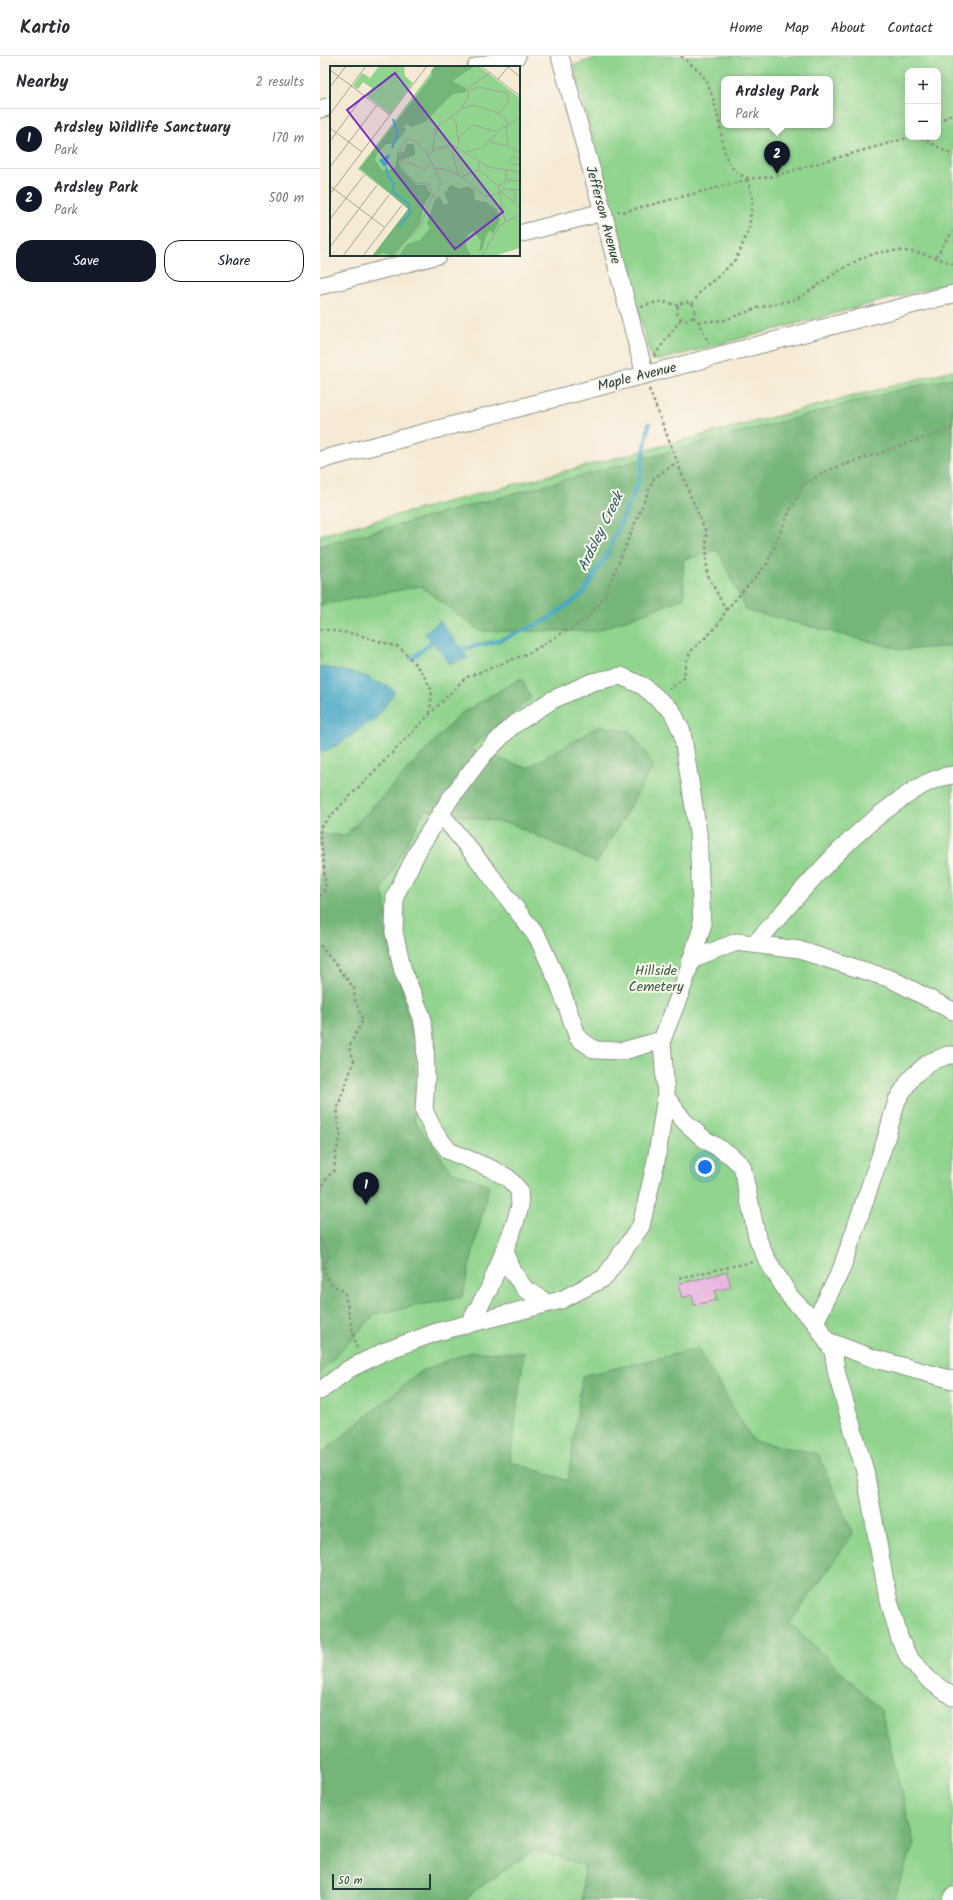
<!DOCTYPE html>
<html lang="en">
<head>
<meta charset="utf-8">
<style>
	:root { --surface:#fff; --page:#f7f7f7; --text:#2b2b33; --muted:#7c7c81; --line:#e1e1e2; --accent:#111827 }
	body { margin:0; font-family:Kalam,sans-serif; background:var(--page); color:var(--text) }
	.controls { position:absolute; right:12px; top:12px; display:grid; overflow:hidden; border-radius:8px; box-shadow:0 4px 16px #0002 }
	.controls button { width:36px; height:36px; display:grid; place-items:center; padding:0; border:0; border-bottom:1px solid var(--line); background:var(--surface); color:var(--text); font:20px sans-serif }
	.scale { position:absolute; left:12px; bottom:10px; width:99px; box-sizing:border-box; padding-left:4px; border:2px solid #1f3d34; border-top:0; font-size:11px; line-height:14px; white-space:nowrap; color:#1f3d34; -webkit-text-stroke:3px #fbf7ec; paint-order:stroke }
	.you { position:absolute; left:385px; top:1111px; width:14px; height:14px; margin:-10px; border:3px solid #fff; border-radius:50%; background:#1a73e8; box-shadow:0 0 0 6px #1a73e833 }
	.badge { display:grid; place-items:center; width:26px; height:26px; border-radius:50%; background:var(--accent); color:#fff; font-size:13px; font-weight:700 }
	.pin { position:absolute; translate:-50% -33px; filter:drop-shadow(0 1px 2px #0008) }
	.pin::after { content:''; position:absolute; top:21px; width:14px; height:12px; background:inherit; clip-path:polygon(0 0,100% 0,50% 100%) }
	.popup { position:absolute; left:401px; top:20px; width:112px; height:52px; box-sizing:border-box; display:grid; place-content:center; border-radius:8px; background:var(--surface); filter:drop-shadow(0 1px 3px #0005); font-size:13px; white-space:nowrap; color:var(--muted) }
	.popup b { font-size:15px; color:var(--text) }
	.popup::after { content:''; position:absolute; left:50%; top:100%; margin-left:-8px; border:8px solid transparent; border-top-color:var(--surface) }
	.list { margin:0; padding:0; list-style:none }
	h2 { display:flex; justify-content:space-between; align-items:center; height:52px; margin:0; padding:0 16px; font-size:17px }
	h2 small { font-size:13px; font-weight:400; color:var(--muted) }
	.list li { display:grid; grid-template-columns:26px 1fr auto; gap:12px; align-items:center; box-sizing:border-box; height:60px; padding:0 16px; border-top:1px solid var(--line) }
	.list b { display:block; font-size:15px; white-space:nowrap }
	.list p { margin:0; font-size:13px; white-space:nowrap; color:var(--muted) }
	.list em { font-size:13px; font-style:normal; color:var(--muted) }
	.actions { display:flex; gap:8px; padding:12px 16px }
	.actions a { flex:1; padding:9px 0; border:1px solid var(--accent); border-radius:16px; text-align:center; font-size:14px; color:var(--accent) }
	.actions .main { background:var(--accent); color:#fff }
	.map { position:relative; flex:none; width:633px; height:1844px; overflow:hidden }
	header { display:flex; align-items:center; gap:24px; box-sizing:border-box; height:56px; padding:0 20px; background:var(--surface); border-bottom:1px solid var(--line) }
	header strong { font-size:19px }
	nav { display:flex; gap:22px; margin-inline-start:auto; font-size:14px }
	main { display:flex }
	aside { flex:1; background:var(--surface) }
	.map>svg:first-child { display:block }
</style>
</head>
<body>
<header>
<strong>Kartio</strong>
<nav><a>Home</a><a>Map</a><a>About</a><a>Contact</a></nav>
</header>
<main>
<aside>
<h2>Nearby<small>2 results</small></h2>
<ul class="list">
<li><span class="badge">1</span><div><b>Ardsley Wildlife Sanctuary</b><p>Park</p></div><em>170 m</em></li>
<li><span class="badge">2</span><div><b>Ardsley Park</b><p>Park</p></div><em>500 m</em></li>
</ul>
<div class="actions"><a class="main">Save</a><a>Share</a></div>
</aside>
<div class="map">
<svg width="633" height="1844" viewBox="0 0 633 1844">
	<rect width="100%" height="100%" fill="#fbf7ec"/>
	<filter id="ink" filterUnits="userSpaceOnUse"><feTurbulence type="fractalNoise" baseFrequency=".025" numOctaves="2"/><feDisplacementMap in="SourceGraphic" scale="8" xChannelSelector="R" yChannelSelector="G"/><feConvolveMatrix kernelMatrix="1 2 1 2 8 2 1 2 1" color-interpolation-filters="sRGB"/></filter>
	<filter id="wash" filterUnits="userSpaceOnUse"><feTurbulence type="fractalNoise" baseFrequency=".012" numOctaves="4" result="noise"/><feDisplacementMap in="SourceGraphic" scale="16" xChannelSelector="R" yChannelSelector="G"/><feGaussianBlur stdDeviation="0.9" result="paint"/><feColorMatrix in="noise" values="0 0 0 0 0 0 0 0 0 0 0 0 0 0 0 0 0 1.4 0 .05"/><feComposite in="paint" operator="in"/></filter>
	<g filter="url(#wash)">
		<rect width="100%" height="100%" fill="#f6ead5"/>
		<g fill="#90d48d" stroke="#588860" fill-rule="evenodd">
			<path d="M 282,0 L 633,0 L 633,226 L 340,304 L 332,304 L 291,156 L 254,9 ZM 588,15 L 618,15 L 618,81 L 588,81 ZM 404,23 L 510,23 L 510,69 L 404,69 Z"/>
			<polygon points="633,314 633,1844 0,1844 0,479"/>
		</g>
		<g fill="#74b678" stroke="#4a7a56">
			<polygon points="633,322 633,590 583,594 426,554 398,494 363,504 364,542 276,575 160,575 101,530 0,549 0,490 590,331"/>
			<polygon points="201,622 211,642 150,693 207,712 279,670 310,675 334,709 277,807 192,768 105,754 62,833 95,995 94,1064 131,1115 169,1129 142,1241 55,1258 0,1317 0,778 25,780 140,658"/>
			<polygon points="378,1293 433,1385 498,1398 533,1478 470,1567 561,1654 594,1787 574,1844 262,1844 264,1809 215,1794 154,1835 146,1844 0,1844 0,1399 101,1315 151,1296 204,1297 190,1405 248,1425 262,1320"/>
		</g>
		<g fill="#46a7c6" stroke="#32727d">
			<polygon points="120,565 148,602 130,608 105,577"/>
			<polygon points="0,610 46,620 55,626 67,629 75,636 56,662 17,689 0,697"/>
		</g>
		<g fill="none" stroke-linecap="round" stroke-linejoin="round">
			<g stroke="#46a7c6" stroke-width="4">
				<polyline points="139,596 142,593 178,585 225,565 262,539 287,498 319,425 329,368"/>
				<polyline points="91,603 112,586"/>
			</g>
		</g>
		<g id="blocks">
			<polygon fill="#e8abdf" points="407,1216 411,1231 395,1235 397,1244 374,1249 372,1239 362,1242 358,1228"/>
		</g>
	</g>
	<g filter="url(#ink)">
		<use href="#blocks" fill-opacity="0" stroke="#8a9484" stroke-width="1"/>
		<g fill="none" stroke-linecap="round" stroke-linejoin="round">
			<g stroke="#8a9484" stroke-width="19">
				<g id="minor">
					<polyline points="240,0 283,156 325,319"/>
					<polyline points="156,11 197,0"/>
					<polyline points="0,53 11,50"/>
					<polyline points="199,178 283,156"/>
					<polyline points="0,230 118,199"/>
					<polyline points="0,404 633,238"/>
					<polyline points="121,758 168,816 218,882 239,928 258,982 275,994 303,995 342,984"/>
					<path d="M 435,888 C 481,836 524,782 581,743 C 597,732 613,721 633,719"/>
					<polyline points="371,904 417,886 479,894 571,923 633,955"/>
					<polyline points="346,1041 364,1065 384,1083 410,1099 422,1110 437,1181 446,1202 471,1242 495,1266 513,1295 517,1319 545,1415 567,1537 580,1584 589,1602 609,1624 633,1641"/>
					<polyline points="185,1194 192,1215 205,1233 227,1247"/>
					<polyline points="495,1266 521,1214 565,1086 577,1044 591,1022 608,1007 628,999 633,999"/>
					<polyline points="507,1285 552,1302 633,1324"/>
					<polyline points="0,1335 29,1313 63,1296 117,1276 241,1244 284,1222 321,1170 336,1105 346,1041 342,984 363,930 382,871 378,776 362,676 352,655 323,630 301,620 272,626 232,644 192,670 164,698 130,743 101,789 75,840 74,876 83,915 102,961 105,981 106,1022 104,1054 115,1077 129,1095 172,1113 188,1122 199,1134 200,1150 193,1173 169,1233 149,1268"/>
					<polyline points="631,1844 633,1840"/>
				</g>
			</g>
			<g stroke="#8a9484" stroke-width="2.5" stroke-dasharray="3 3" stroke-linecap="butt">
				<path d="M 361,0 C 369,7 379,13 385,23 C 392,36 396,52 399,66 C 404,87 402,112 425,121 C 432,124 442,121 450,121 L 590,81"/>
				<polyline points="618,66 633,57"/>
				<polyline points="595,81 606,84 633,100"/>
				<polyline points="297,155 303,156 427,124"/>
				<polyline points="616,201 625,186 633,175"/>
				<circle cx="366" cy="255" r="9"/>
				<polyline points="372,248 382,233 400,219 415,204 420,195 429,172 432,150 432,139 427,122"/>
				<path d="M 321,251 C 337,245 342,244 359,250"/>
				<polyline points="373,261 379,266 389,288"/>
				<path d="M 379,266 L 405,264 L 437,252 L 473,244 L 482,240 C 539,201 562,179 633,208"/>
				<polyline points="334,300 361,263"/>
				<path d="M 329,333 L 371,441 L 386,476 L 387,518 L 406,554 C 403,560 399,568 394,573 C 375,594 367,589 364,622 L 349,633"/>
				<polyline points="406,554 447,508 465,465 483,429 506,415 633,372"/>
				<polyline points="0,573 35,578 79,591 91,603 103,618 112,635 110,658"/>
				<polyline points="0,771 145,622 211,596 267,562 284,541 334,422 357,406"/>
				<polyline points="0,774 6,832 0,841"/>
				<polyline points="0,889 34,932 35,944 43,964 29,991 34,1005 18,1050 17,1065 21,1078 16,1096 14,1115 7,1121 0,1137"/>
				<path d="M 0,1183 L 9,1198 C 0,1216 6,1228 24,1235 L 37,1293"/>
				<polyline points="359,1222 432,1206"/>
			</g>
			<use href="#minor" stroke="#fff" stroke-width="17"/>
		</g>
	</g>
	<g text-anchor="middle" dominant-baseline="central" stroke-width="4" stroke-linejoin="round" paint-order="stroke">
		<g font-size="14" fill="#1f3d34" stroke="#fbf7ec">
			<text transform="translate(283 159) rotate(75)">Jefferson Avenue</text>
			<text transform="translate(317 321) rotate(-14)">Maple Avenue</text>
		</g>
		<g font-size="14" fill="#365b46" stroke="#fbf7ec">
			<text x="336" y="915">Hillside<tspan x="336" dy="16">Cemetery</tspan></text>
		</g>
		<g font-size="15" font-style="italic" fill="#2b5d60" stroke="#fbf7ec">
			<text transform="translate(281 476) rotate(-64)">Ardsley Creek</text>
		</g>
	</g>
	<g transform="translate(10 10)">
		<rect width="190" height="190" fill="#f6ead5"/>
		<path d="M 49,0 L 74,0 L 75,10 L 83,17 L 60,48 L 37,30 L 42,22 L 33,16 L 28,23 L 23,20 L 32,7 L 40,12 ZM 106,0 L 149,0 L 190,32 L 190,182 L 164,190 L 43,190 L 79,143 L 28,103 Z" fill="#90d48d"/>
		<path d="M 105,0 L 145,0 L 124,14 L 124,16 L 136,22 L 136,26 L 123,28 L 96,55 L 82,61 L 76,58 L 74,61 L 76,64 L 71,71 L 63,78 L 56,78 L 47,88 L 45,94 L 52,104 L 62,103 L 65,101 L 69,79 L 69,87 L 74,86 L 77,78 L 84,78 L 85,89 L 69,95 L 71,103 L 87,119 L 96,119 L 101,129 L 95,136 L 90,159 L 63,190 L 54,187 L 42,190 L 78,143 L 30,102 L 102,10 L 101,5 ZM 121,119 L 131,123 L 137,120 L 144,124 L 145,134 L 156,136 L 167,144 L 170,154 L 163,168 L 160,164 L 156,170 L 152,184 L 149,185 L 151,175 L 143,165 L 139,167 L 136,173 L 136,180 L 141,190 L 69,190 L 77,178 L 90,174 L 100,162 L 97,157 L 105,133 L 109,130 L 114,139 L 119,137 L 114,128 Z" fill="#74b678"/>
		<path d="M 60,88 L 57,99 L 54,101 L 49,94 Z" fill="#46a7c6"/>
		<path fill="none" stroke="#46a7c6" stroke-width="2" d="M 62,82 L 68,69 L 63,53M 56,101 L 59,112 L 64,117 L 62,125 L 79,138 L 80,148 L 69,161"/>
		<path fill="none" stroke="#a0a595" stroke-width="1" d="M 151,0 L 190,30M 177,0 L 190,11M 0,4 L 60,49M 168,13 L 179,0M 0,21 L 16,0M 137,25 L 149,21 L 177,27 L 179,35 L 169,47M 131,43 L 138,32 L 138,22 L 159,7M 0,48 L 36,0M 122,50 L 126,57 L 128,74M 176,60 L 178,80M 0,62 L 32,86M 0,75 L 34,29M 159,76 L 179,80 L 190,87M 128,80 L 129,71 L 143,59 L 168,66M 128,81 L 122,86 L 129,110M 102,85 L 106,62 L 133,42 L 144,39 L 168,47 L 174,51 L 178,58M 136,86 L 152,82 L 172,62 L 190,52M 98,90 L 106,83 L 123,79 L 158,101 L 190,106M 71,94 L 94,103 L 101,98M 190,94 L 182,90 L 179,95 L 181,98 L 190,99M 149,95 L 149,104 L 168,120 L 175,155M 0,101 L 47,39M 105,102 L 114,103 L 132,111 L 155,130 L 162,130 L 175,123 L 190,124M 131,111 L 149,104M 177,114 L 190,115M 0,120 L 54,161M 168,120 L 176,116 L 176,104M 180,123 L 185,127 L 185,136M 170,125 L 190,141M 0,128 L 97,0M 0,153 L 34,109M 0,181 L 47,119M 13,190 L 59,129M 33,190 L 72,139M 66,190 L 71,180 L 91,161 L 98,138 L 108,124 L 110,120 L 110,113 L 97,87 L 84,74 L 76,73 L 71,83 L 72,103 L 87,117 L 99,118 L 103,131M 152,190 L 170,159 L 190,149"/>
		<path fill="#7b2cbf" fill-opacity="0.15" stroke="#7b2cbf" stroke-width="2" d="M 65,7 L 173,146 L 125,183 L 17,44 Z"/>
		<rect width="190" height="190" fill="none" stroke="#1f3d34" stroke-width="2"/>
	</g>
</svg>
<div class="controls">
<button>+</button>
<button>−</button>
</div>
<div class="scale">50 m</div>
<div class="you"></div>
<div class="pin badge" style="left:46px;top:1149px">1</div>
<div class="pin badge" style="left:457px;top:118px">2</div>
<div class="popup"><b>Ardsley Park</b>Park</div>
</div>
</main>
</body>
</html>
